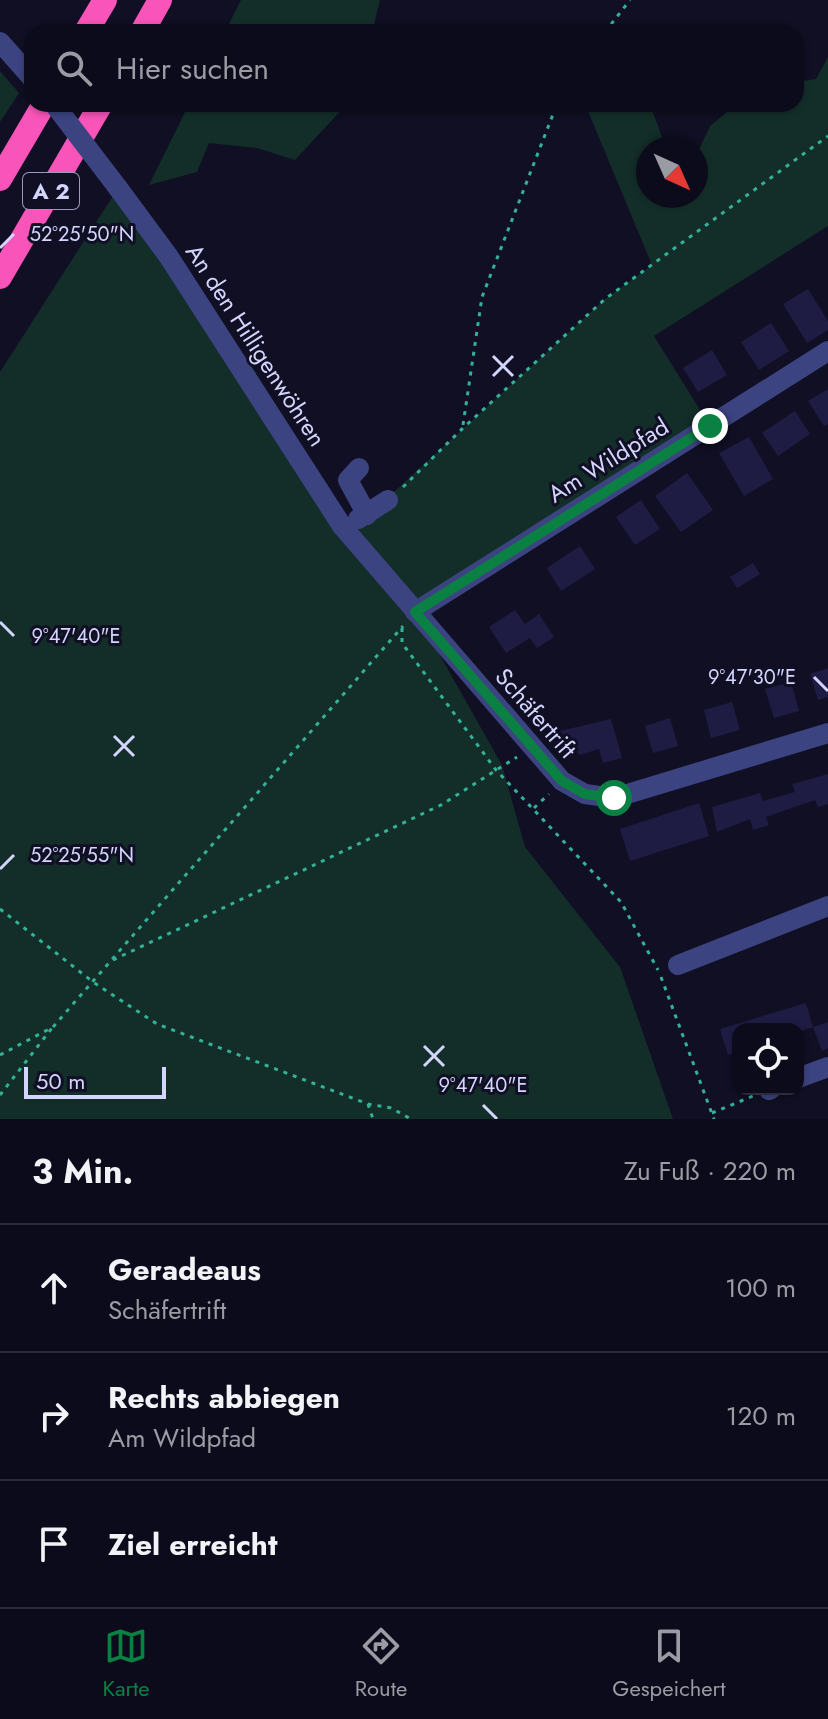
<!DOCTYPE html>
<html lang="de">
<head>
<meta charset="utf-8">
<style>
	:root { --surface:#0c0b1b; --page:#151424; --text:#f1f3f6; --muted:#9a9ba3; --line:#2c2b3a; --accent:#0b8043 }
	body { margin:0; font-family:Jost,sans-serif; background:var(--page); color:var(--text) }
	.controls { position:absolute; right:24px; bottom:24px; display:grid; overflow:hidden; border-radius:16px; box-shadow:0 2px 6px #0004 }
	.controls button { width:72px; height:72px; display:grid; place-items:center; padding:0; border:0; border-bottom:2px solid var(--line); background:var(--surface); color:var(--text); font:40px sans-serif }
	.compass { position:absolute; left:636px; top:136px; width:72px; height:72px; border-radius:50%; background:var(--surface); box-shadow:0 2px 6px #0004; rotate:135deg }
	.scale { position:absolute; left:24px; bottom:20px; width:142px; box-sizing:border-box; padding-left:8px; border:4px solid #d4d5fd; border-top:0; font-size:22px; line-height:28px; white-space:nowrap; color:#d4d5fd; -webkit-text-stroke:6px #100f24; paint-order:stroke }
	.stop { position:absolute; width:24px; height:24px; margin:-18px; border:6px solid #0b8043; border-radius:50%; background:#fff }
	.stop.end { background:#0b8043; border-color:#fff; box-shadow:0 2px 8px #0008 }
	.list { margin:0; padding:0; list-style:none }
	h2 { display:flex; justify-content:space-between; align-items:center; height:104px; margin:0; padding:0 32px; font-size:34px }
	h2 small { font-size:26px; font-weight:400; color:var(--muted) }
	.list li { display:grid; grid-template-columns:52px 1fr auto; gap:24px; align-items:center; box-sizing:border-box; height:128px; padding:0 32px; border-top:2px solid var(--line) }
	.list b { display:block; font-size:30px; white-space:nowrap }
	.list p { margin:0; font-size:26px; white-space:nowrap; color:var(--muted) }
	.list em { font-size:26px; font-style:normal; color:var(--muted) }
	.icon { flex:none; width:44px; height:44px; fill:none; stroke:currentColor; stroke-width:2; stroke-linecap:round; stroke-linejoin:round }
	.map { position:relative; flex:none; width:828px; height:1119px; overflow:hidden }
	.search { position:absolute; background:var(--surface); box-shadow:0 2px 6px #0004; left:24px; right:24px; top:24px; height:88px; display:flex; align-items:center; gap:20px; box-sizing:border-box; padding:0 28px; border-radius:24px; color:var(--muted); font-size:30px }
	.sheet { height:488px; background:var(--surface) }
	nav { display:flex; justify-content:space-around; align-items:center; box-sizing:border-box; height:112px; border-top:2px solid var(--line); background:var(--surface); font-size:22px; color:var(--muted) }
	nav a { display:grid; justify-items:center; gap:4px }
	nav .on { color:var(--accent) }
	.map>svg:first-child { display:block }
</style>
</head>
<body>
<div class="map">
<svg width="828" height="1119" viewBox="0 0 828 1119">
	<rect width="100%" height="100%" fill="#100f24"/>
	<g fill="#132e29">
		<polygon points="241,0 380,0 372,32 225,32"/>
		<polygon points="828,57 828,226 654,336 710,426 416,613 502,765 525,847 620,967 673,1119 0,1119 0,372 118,188 342,526 385,500 605,299 652,265 585,104 650,104 666,148 648,148 648,196 696,196 696,156 710,126 737,104 796,104 796,82 816,79"/>
		<polygon points="0,71 19,93 0,122"/>
		<polygon points="189,104 347,104 295,160 257,148 209,143 197,172 149,185"/>
	</g>
	<g fill="#1f1c44">
		<polygon points="808,289 828,321 828,330 807,343 783,304"/>
		<polygon points="771,323 789,351 759,370 741,342"/>
		<polygon points="712,350 727,375 698,392 683,368"/>
		<polygon points="828,389 828,424 824,426 808,401"/>
		<polygon points="795,411 810,434 778,456 762,433"/>
		<polygon points="749,437 773,479 744,496 719,453"/>
		<polygon points="687,473 713,510 681,532 655,496"/>
		<polygon points="641,500 660,529 635,545 616,517"/>
		<polygon points="580,546 595,569 561,591 547,568"/>
		<polygon points="753,563 760,574 737,588 730,577"/>
		<polygon points="515,610 525,624 539,614 554,637 537,648 530,638 506,653 489,627"/>
		<polygon points="828,668 828,697 818,700 810,674"/>
		<polygon points="791,682 799,711 774,718 765,689"/>
		<polygon points="732,702 740,730 711,738 704,710"/>
		<polygon points="670,718 678,746 653,753 645,726"/>
		<polygon points="611,719 622,758 603,763 599,749 580,755 560,731"/>
		<polygon points="828,774 828,804 818,807 815,800 766,817 769,825 753,830 750,819 717,832 712,807 760,793 763,801 795,792 792,784"/>
		<polygon points="699,803 709,836 630,861 620,829"/>
		<polygon points="806,1003 813,1027 828,1022 828,1048 822,1051 813,1027 798,1032 798,1029 738,1029 738,1051 728,1055 720,1029"/>
	</g>
	<g fill="none" stroke-linecap="round" stroke-linejoin="round">
		<g stroke="#34b199" stroke-width="3" stroke-dasharray="4 6" stroke-linecap="butt">
			<polyline points="605,32 630,0"/>
			<polyline points="463,425 482,297 557,104"/>
			<polyline points="403,487 463,428 605,299 828,136"/>
			<polyline points="402,628 402,643 496,770 621,902 658,970"/>
			<polyline points="534,808 549,794"/>
			<polyline points="0,909 93,982 157,1024 368,1104 391,1108 411,1119"/>
			<polyline points="113,960 441,805 517,757"/>
			<polyline points="661,977 714,1119"/>
			<polyline points="0,1055 53,1027 403,626"/>
			<polyline points="0,1095 52,1028"/>
			<polyline points="368,1104 373,1119"/>
			<polyline points="712,1113 753,1096"/>
		</g>
		<g stroke="#3c4381" stroke-width="20">
			<polyline points="0,42 32,78"/>
			<polyline points="118,188 169,257 342,526 562,781 585,794 614,798 828,733"/>
			<polyline points="359,468 348,480 367,515"/>
			<polyline points="358,519 388,500"/>
			<polyline points="415,612 828,351"/>
			<polyline points="678,965 828,906"/>
			<polyline points="798,1078 828,1067"/>
			<polyline points="769,1090 771,1089"/>
		</g>
		<g stroke="#f854b9" stroke-width="24">
			<polyline points="86,32 105,0"/>
			<polyline points="142,32 160,0"/>
			<polyline points="0,179 44,104"/>
			<polyline points="0,277 101,104"/>
		</g>
		<polyline stroke="#3c4381" stroke-width="20" points="54,104 118,188"/>
	</g>
	<g fill="none" stroke-linecap="round" stroke-linejoin="round">
		<polyline stroke="#0b8043" stroke-width="10" points="614,798 585,794 562,781 415,612 710,426"/>
	</g>
	<path fill="none" stroke="#d4d5fd" stroke-width="3" d="M 0,248 L 14,234M 493,356 L 513,376M 493,376 L 513,356M 0,622 L 14,636M 814,677 L 828,691M 114,736 L 134,756M 114,756 L 134,736M 0,869 L 14,855M 424,1046 L 444,1066M 424,1066 L 444,1046M 483,1105 L 497,1119"/>
	<g text-anchor="middle" dominant-baseline="central" stroke-width="6" stroke-linejoin="round" paint-order="stroke">
		<rect fill="#100f24" stroke="#999abc" stroke-width="2" x="23" y="173" width="56" height="36" rx="6"/>
		<g font-size="22" font-weight="bold" fill="#d4d5fd">
			<text x="51" y="191">A 2</text>
		</g>
		<g font-size="24" fill="#d4d5fd" stroke="#100f24">
			<text transform="translate(256 345) rotate(57)">An den Hilligenwöhren</text>
			<text transform="translate(608 460) rotate(-32)">Am Wildpfad</text>
			<text transform="translate(536 713) rotate(49)">Schäfertrift</text>
		</g>
	</g>
	<g font-size="20" text-anchor="middle" fill="#d4d5fd" stroke="#100f24" stroke-width="6" stroke-linejoin="round" paint-order="stroke">
		<text x="82" y="241">52°25'50"N</text>
		<text x="76" y="643">9°47'40"E</text>
		<text x="752" y="684">9°47'30"E</text>
		<text x="82" y="862">52°25'55"N</text>
		<text x="483" y="1092">9°47'40"E</text>
	</g>
</svg>
<div class="controls">
<button><svg class="icon" aria-label="locate" viewBox="0 0 24 24"><circle cx="12" cy="12" r="6"/><path d="M12 2v4M12 18v4M2 12h4M18 12h4"/></svg></button>
</div>
<svg class="compass" viewBox="-18 -18 36 36"><path d="M0-13l5 13h-10z" fill="#e53935"/><path d="M0 13l5-13h-10z" fill="#9a9ba3"/></svg>
<div class="scale">50 m</div>
<div class="stop" style="left:614px;top:798px"></div>
<div class="stop end" style="left:710px;top:426px"></div>
<div class="search"><svg class="icon" aria-label="search" viewBox="0 0 24 24"><circle cx="10" cy="10" r="6"/><path d="M15 15l6 6"/></svg>Hier suchen</div>
</div>
<section class="sheet">
<h2>3 Min.<small>Zu Fuß · 220 m</small></h2>
<ul class="list">
<li><svg class="icon" aria-label="ahead" viewBox="0 0 24 24"><path d="M12 20V5M6 11l6-6 6 6"/></svg><div><b>Geradeaus</b><p>Schäfertrift</p></div><em>100 m</em></li>
<li><svg class="icon" aria-label="right" viewBox="0 0 24 24"><path d="M7 20v-9h11M14 6l5 5-5 5"/></svg><div><b>Rechts abbiegen</b><p>Am Wildpfad</p></div><em>120 m</em></li>
<li><svg class="icon" aria-label="arrive" viewBox="0 0 24 24"><path d="M6 21V4h12l-3 4 3 4H6"/></svg><div><b>Ziel erreicht</b></div></li>
</ul>
</section>
<nav>
<a class="on"><svg class="icon" aria-label="map" viewBox="0 0 24 24"><path d="M3 6l6-2 6 2 6-2v14l-6 2-6-2-6 2zM9 4v14M15 6v14"/></svg>Karte</a>
<a><svg class="icon" aria-label="directions" viewBox="0 0 24 24"><path d="M12 3l9 9-9 9-9-9zM9 14v-3h6M13 9l2 2-2 2"/></svg>Route</a>
<a><svg class="icon" aria-label="saved" viewBox="0 0 24 24"><path d="M7 4h10v16l-5-4-5 4z"/></svg>Gespeichert</a>
</nav>
</body>
</html>
